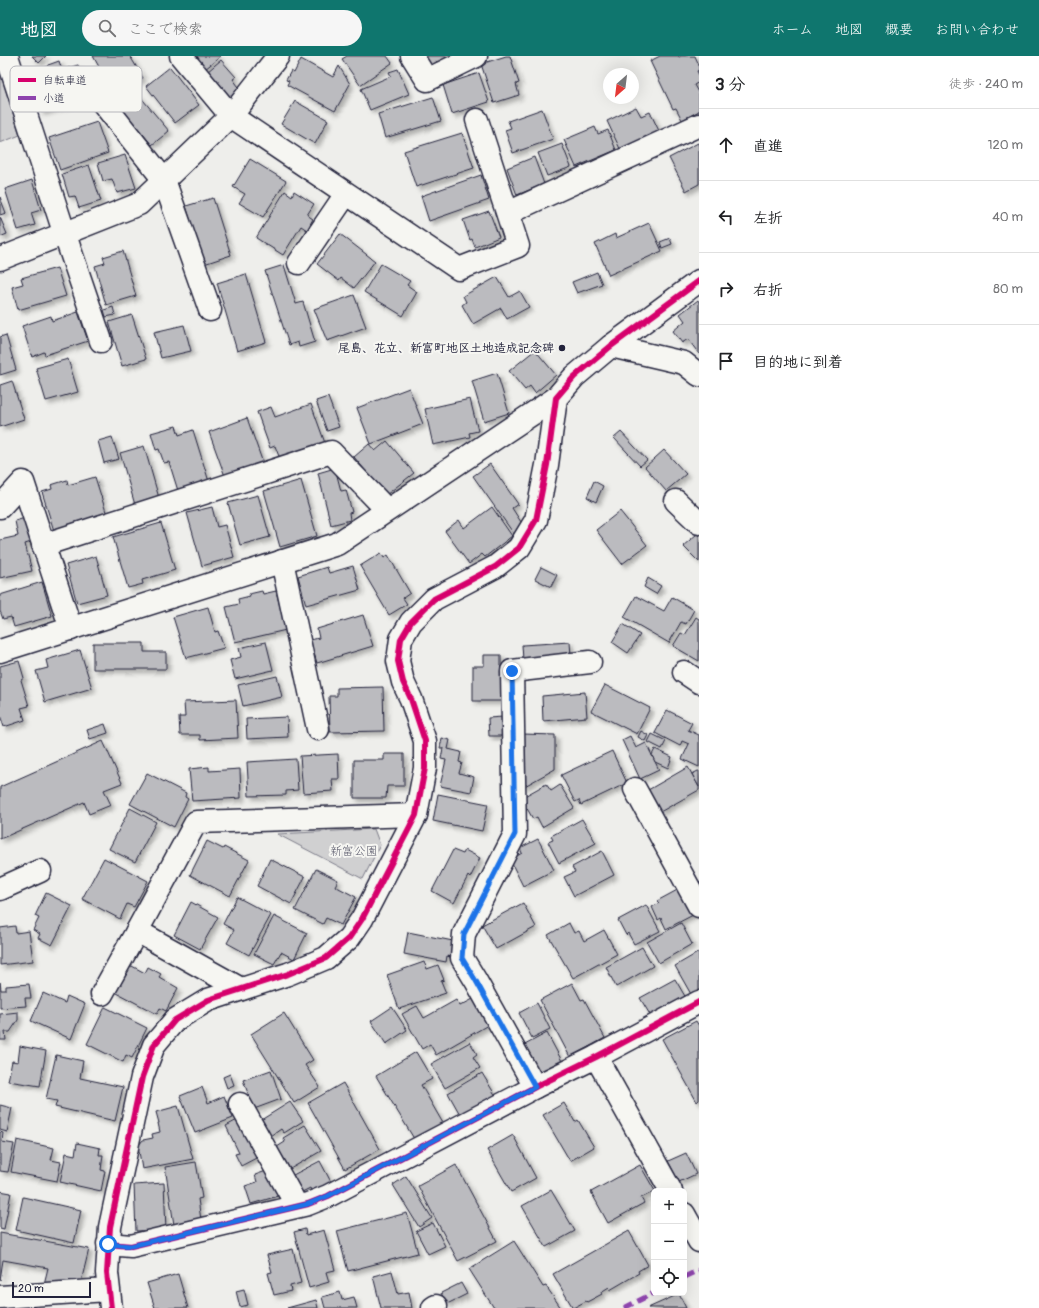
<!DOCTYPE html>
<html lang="ja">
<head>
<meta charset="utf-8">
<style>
	:root { --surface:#fff; --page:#f6f6f6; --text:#202124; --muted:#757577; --line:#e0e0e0; --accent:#0f766e }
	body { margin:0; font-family:Pangolin,"Klee One",sans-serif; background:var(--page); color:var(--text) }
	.controls { position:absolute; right:12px; bottom:12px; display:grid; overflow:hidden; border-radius:6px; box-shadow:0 4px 16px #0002 }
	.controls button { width:36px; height:36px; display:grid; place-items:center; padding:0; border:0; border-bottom:1px solid var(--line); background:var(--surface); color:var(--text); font:20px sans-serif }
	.compass { position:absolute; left:603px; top:12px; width:36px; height:36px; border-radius:50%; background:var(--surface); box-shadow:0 4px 16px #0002; rotate:208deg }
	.scale { position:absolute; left:12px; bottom:10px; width:79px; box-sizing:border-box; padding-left:4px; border:2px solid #22223b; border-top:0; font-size:11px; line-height:14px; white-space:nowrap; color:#22223b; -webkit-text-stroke:3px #f6f6f2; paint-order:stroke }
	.stop { position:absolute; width:12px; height:12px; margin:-9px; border:3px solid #1a73e8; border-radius:50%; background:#fff }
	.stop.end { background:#1a73e8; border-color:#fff; box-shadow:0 1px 4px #0008 }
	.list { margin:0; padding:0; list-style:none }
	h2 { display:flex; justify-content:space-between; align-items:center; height:52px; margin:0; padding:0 16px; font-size:17px }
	h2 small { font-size:13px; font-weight:400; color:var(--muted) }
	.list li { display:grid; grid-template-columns:26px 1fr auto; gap:12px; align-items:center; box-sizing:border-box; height:72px; padding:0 16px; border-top:1px solid var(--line) }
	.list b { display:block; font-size:15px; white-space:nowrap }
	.list em { font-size:13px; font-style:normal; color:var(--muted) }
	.icon { flex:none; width:22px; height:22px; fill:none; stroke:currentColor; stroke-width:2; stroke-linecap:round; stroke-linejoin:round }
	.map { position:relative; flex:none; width:699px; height:1252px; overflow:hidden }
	header { display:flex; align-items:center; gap:24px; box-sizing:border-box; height:56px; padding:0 20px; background:var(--accent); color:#fff }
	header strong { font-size:19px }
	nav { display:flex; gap:22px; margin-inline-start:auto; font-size:14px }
	.search { width:280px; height:36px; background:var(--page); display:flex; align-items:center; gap:10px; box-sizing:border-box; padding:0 14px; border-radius:22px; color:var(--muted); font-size:15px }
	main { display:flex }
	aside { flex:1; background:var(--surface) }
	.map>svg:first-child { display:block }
</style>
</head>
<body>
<header>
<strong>地図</strong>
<div class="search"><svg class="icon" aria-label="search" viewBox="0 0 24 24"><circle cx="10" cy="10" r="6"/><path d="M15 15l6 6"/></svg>ここで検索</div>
<nav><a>ホーム</a><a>地図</a><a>概要</a><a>お問い合わせ</a></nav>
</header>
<main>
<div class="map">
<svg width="699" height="1252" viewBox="0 0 699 1252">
	<defs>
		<filter id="shadow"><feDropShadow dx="3.5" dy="3.5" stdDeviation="2" flood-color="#0004"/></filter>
	</defs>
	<rect width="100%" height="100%" fill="#eeeeeb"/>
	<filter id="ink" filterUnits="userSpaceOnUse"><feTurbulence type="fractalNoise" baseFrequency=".025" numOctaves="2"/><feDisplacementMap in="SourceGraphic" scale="8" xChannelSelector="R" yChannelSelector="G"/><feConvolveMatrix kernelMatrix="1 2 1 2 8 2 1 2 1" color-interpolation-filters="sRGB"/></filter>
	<g filter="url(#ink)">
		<g fill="#d0d0d1" stroke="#797986">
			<polygon points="0,16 20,79 0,87"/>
			<polygon points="374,773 380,789 363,823 277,778"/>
		</g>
		<g fill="#bbbbbf" stroke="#22223b" filter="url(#shadow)">
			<polygon points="32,0 46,0 39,7"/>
			<polygon points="93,0 130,0 143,22 114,38"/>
			<polygon points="194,0 219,0 220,1 205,13"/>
			<polygon points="347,0 387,0 392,7 360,29 342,3"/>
			<polygon points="423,0 451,0 431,12"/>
			<polygon points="506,0 510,0 519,27 516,28 519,39 494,47 481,8"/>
			<polygon points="660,0 678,0 679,1 681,0 695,0 699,9 699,14 697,15 699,19 699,26 694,29 699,38 699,55 682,64 676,52 673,53 650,5"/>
			<polygon points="301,3 333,21 339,10 350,28 335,55 287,29 289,25 286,24 291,15 294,17"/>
			<polygon points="221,4 236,21 233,23 241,34 229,43 207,16"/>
			<polygon points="59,5 62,14 78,9 82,19 93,15 100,36 41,56 33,31 43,27 40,20 48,9"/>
			<polygon points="170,11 199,49 175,67 146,30"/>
			<polygon points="398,13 409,38 370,54 361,33 391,20 389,16"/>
			<polygon points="479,17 489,46 452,58 443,29"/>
			<polygon points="138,38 169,75 152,89 121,52"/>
			<polygon points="433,41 441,65 385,82 378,58"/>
			<polygon points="295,45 328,64 315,88 281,68"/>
			<polygon points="636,51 641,60 650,56 660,77 621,95 607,65"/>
			<polygon points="542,53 553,83 513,97 505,74 511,72 508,65"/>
			<polygon points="97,66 108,97 60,114 49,82"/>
			<polygon points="595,71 598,78 608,74 616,94 576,111 564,84"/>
			<polygon points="462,77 474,112 416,131 404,95"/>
			<polygon points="698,87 699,90 699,128 686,135 669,102"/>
			<polygon points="562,88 571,111 547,120 538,97"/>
			<polygon points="125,99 136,132 117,137 112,123 103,125 98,107"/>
			<polygon points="534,101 544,128 517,139 507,112"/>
			<polygon points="250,103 286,125 263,161 239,147 245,138 233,131"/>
			<polygon points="89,109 101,145 79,152 75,140 69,141 62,118"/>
			<polygon points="481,119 489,144 429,165 421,140"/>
			<polygon points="32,124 41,154 31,157 35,169 18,174 5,133"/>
			<polygon points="285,135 292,140 294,135 314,148 307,159 313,163 307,174 301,170 283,199 256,182"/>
			<polygon points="0,141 6,157 0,159"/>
			<polygon points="213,142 231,199 204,208 186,150"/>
			<polygon points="489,155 499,181 475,191 472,183 470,184 463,164"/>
			<polygon points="0,161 7,178 0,181"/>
			<polygon points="649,167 662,195 609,219 595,188 615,178 616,182"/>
			<polygon points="340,178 375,205 354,232 341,222 339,225 317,208"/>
			<polygon points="670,182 672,188 662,192 660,186"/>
			<polygon points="123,195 136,240 106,249 95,210 105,207 103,201"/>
			<polygon points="381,208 410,225 407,229 417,236 403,260 364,236"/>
			<polygon points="284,209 296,248 303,246 315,286 299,291 298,286 289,289 265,215"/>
			<polygon points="57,212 66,240 18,254 12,231 23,228 21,222"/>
			<polygon points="597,216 602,228 577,237 572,226"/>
			<polygon points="246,218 266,286 237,295 217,227"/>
			<polygon points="497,221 509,241 520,235 529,251 507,263 501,252 473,268 462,249 466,246 463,240"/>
			<polygon points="354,239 366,271 327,285 314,253"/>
			<polygon points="698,244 699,246 699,298 688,283 682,287 673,275 685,265 680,258"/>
			<polygon points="113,251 115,259 106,261 104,254"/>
			<polygon points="78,256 88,285 45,299 44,296 32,301 22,270 51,260 52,265"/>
			<polygon points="132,259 146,303 122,310 109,266"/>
			<polygon points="184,269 191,295 161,302 154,276"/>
			<polygon points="6,279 16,314 0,319 0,281"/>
			<polygon points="535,294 556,319 535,337 530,330 525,334 509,315"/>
			<polygon points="68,303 78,336 46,345 36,312"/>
			<polygon points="497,317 509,357 484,365 472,325"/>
			<polygon points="12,325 24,363 0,371 0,329"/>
			<polygon points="409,332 423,368 371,388 357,352"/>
			<polygon points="328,341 339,371 327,375 316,345"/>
			<polygon points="470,343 478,375 469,377 470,381 433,389 425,353"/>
			<polygon points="311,348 325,387 280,403 275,390 270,392 257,356 271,351 275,361"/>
			<polygon points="247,362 264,410 226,423 209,376"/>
			<polygon points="176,370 179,379 193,374 210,429 179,438 169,406 164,407 159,393 156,394 151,377"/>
			<polygon points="621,376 647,404 640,410 614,382"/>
			<polygon points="112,381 119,403 104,407 98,385"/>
			<polygon points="387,385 414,417 386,439 354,401 369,388 375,395"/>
			<polygon points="144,390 159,442 135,449 120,397"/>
			<polygon points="664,394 686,418 666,435 645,411"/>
			<polygon points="490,408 518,448 512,452 521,466 514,478 473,420"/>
			<polygon points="335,412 341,435 346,434 352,456 349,457 350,464 331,469 318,417"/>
			<polygon points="95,421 107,459 54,475 42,436 52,433 51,429 67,424 68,429"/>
			<polygon points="301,424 317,480 280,491 264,435"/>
			<polygon points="594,425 603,430 596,446 587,441"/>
			<polygon points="258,439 270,481 240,489 228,447"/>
			<polygon points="212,451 217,471 225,469 234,501 202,510 187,457"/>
			<polygon points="492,451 512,480 485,501 482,498 469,508 445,475 459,464 464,472"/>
			<polygon points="620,455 647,489 622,508 596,474"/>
			<polygon points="25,462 31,486 25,488 32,515 0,522 0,484 18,480 15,465"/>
			<polygon points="161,467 175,514 142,524 143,528 128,532 113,481"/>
			<polygon points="697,478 699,480 699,506 683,490"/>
			<polygon points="381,497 384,502 388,499 410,537 403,542 407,548 389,559 360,510"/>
			<polygon points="96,500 107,539 77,547 66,509"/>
			<polygon points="353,510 360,534 306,549 298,520 327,511 329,517"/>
			<polygon points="541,511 557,519 551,531 535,523"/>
			<polygon points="648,522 661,530 656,538 644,531"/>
			<polygon points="42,526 52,560 14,571 11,561 3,563 0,555 0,539"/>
			<polygon points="262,535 263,538 276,535 286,574 235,586 226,551 239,548 238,543 250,540 249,538"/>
			<polygon points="636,540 664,555 672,541 694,554 686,568 681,566 669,587 624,561"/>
			<polygon points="208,551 215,576 218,575 224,592 186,602 173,561"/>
			<polygon points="363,559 373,590 317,607 310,584 319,582 317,573"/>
			<polygon points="696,561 699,563 699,605 673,590 681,577 685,579"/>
			<polygon points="623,568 640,579 628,597 612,586"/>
			<polygon points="266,586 273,614 235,623 230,604 241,601 239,592"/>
			<polygon points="570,586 571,600 523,604 522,589"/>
			<polygon points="93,587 144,587 144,596 166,596 166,613 93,613"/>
			<polygon points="80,594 92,632 45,646 36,615 48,612 46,604"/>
			<polygon points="484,599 501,599 501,645 473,645 473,610 484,610"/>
			<polygon points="19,605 24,622 21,624 29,650 21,652 25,664 4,671 0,659 0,610"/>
			<polygon points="277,620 282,641 243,650 238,629"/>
			<polygon points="605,629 650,652 637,678 591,655"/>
			<polygon points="383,631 384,675 330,676 329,640 337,640 337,632"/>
			<polygon points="585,636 587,661 543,665 542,640"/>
			<polygon points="236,644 238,682 200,684 200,679 180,679 179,661 185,661 184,646"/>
			<polygon points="667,654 692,667 688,674 699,679 699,711 682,703 689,688 682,685 680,690 655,677"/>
			<polygon points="287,661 288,681 247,683 246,663"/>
			<polygon points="503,661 504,680 489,680 488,662"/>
			<polygon points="105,668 108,677 90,683 87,674"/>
			<polygon points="641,675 648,679 645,685 638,681"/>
			<polygon points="523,678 555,679 555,713 523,731"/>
			<polygon points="652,678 666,685 662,693 648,686"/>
			<polygon points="630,680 636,692 646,687 659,714 640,723 622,684"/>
			<polygon points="442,682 450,684 448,693 461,696 459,706 462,707 459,717 474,721 471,736 440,730 446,704 441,703 443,692 440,692"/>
			<polygon points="103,685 122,727 104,734 111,749 89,758 84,746 0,783 0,731"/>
			<polygon points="655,693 672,701 668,712 655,706 652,699"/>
			<polygon points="612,695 627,727 581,749 579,744 575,746 561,719"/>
			<polygon points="338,698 339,723 332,723 333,735 303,737 300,700"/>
			<polygon points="384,698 404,698 404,730 387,730 386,742 354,742 354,704 384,704"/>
			<polygon points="296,703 298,734 286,735 286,739 249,740 247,706"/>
			<polygon points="209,711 209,715 240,713 241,742 192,745 189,713"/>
			<polygon points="688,711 699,731 699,734 660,756 648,734"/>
			<polygon points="698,715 699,715 699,731 692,718"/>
			<polygon points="147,717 186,737 185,741 188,743 174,771 130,748"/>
			<polygon points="546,728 551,735 560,729 574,752 542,771 537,761 533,763 521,742"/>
			<polygon points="438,738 488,748 482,775 433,765"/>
			<polygon points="130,752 156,766 135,806 109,793"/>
			<polygon points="582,763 596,787 559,807 548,786 553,784 551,780"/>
			<polygon points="538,783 554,814 523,830 510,804 522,797 520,792"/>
			<polygon points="207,785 223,793 224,791 249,804 230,840 190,819"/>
			<polygon points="453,794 463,798 465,794 480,802 470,822 468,820 454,847 432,835"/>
			<polygon points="602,795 614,819 574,840 564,821 575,816 572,811"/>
			<polygon points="104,802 148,825 134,851 127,848 120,863 82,843"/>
			<polygon points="270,803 305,821 291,848 257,830"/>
			<polygon points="316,813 338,824 335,830 356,841 341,869 326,862 323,868 295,854"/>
			<polygon points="681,832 695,858 666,873 661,862 658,864 652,851 659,847 657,845"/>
			<polygon points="46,837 72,850 52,889 38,882 40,878 33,874 39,862 35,860"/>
			<polygon points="237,841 271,859 249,899 227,887 234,874 223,868"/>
			<polygon points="191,846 218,861 200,893 174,879"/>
			<polygon points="523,847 536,871 496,893 482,869"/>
			<polygon points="646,849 660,875 634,888 628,877 626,879 618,864"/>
			<polygon points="274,860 307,877 294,903 281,896 274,908 254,898"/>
			<polygon points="569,867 574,877 579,875 584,885 604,874 617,898 573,922 548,879"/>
			<polygon points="681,867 692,888 659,907 647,886"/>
			<polygon points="15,870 16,877 29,875 33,905 0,909 0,872"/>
			<polygon points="408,876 453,885 450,901 447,900 446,906 404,898"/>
			<polygon points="642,891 653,910 616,931 606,911"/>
			<polygon points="699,896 699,936 692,940 675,910"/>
			<polygon points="424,906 427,913 438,909 444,924 441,925 446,937 399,953 387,919"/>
			<polygon points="130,909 145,917 148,911 161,918 159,921 178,932 166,955 160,952 157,958 115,936"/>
			<polygon points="675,923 686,942 652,962 640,942"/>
			<polygon points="0,926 1,934 6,934 6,930 29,928 31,942 25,942 26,950 0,952"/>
			<polygon points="572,927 581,944 584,943 605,982 570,1001 540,944"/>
			<polygon points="43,937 65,947 67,940 85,948 71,983 31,965"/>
			<polygon points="473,943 488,969 436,999 430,988 422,993 402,958 417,950 424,962 456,944 460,950"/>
			<polygon points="537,947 550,973 532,982 519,957"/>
			<polygon points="105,951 147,972 132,1002 126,999 123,1006 87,988"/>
			<polygon points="392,951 407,974 386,988 371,965"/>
			<polygon points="18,956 18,964 10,976 5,976 6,984 0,984 0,958"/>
			<polygon points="284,957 313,1004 305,1009 320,1031 294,1047 251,978"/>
			<polygon points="696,965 699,970 699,1044 697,1046 662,983"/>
			<polygon points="547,977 563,1007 537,1020 521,991"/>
			<polygon points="470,986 477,998 473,1001 480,1012 445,1032 431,1008"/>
			<polygon points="20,990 46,995 40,1030 8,1025 12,1005 18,1006"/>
			<polygon points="416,996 432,1023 421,1029 444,1069 416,1086 376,1020"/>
			<polygon points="56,999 83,1005 80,1022 123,1031 115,1065 55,1051 57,1045 46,1043"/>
			<polygon points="271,1014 281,1043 254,1053 243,1024"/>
			<polygon points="482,1017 497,1042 462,1062 448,1037"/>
			<polygon points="230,1018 234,1029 227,1032 223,1021"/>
			<polygon points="343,1027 380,1093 345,1113 308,1047"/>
			<polygon points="202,1031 208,1047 224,1040 233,1062 195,1077 180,1040"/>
			<polygon points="290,1046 303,1065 284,1077 281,1073 271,1080 261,1064"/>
			<polygon points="564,1047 575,1066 578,1064 594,1091 570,1105 543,1059"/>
			<polygon points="0,1049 12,1052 7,1076 0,1074"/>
			<polygon points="178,1050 193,1103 142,1113 138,1090 143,1084 153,1082 152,1078 160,1076 158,1067 159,1067 156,1056"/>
			<polygon points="241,1062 260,1100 241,1110 235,1098 239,1097 226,1070"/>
			<polygon points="305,1069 321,1095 290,1113 277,1091 285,1086 283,1082"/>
			<polygon points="0,1076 3,1077 2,1086 14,1088 8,1116 0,1115"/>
			<polygon points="513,1079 536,1122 511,1136 487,1094"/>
			<polygon points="17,1084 54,1092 51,1104 61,1106 57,1125 11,1116"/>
			<polygon points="77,1087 100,1092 99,1099 103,1099 101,1114 105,1115 101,1135 60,1126 66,1097 75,1099"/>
			<polygon points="686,1097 696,1118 679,1126 668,1105"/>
			<polygon points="320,1105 331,1126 312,1136 310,1132 302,1136 293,1119"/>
			<polygon points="196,1106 202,1142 198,1143 201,1164 174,1169 165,1111"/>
			<polygon points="456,1109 497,1185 458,1205 418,1130"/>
			<polygon points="640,1109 655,1135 641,1142 644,1147 608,1167 591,1136"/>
			<polygon points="269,1114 278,1140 251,1148 245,1130 257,1126 255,1119"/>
			<polygon points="406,1120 432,1162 419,1171 393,1129"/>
			<polygon points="164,1127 166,1174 136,1175 134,1129"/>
			<polygon points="551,1134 575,1175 546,1191 522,1150"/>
			<polygon points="0,1135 11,1137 4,1173 0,1172"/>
			<polygon points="23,1141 81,1154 74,1187 16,1174"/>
			<polygon points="407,1157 418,1197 348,1215 337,1175"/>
			<polygon points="433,1167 445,1190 428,1198 416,1175"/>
			<polygon points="305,1173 306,1179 324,1174 335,1214 326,1216 329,1226 309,1232 294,1176"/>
			<polygon points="629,1175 648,1209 638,1215 639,1217 610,1234 609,1231 601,1236 602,1238 587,1246 586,1245 573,1252 553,1218"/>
			<polygon points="0,1177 89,1193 81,1226 44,1228 48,1212 3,1204 0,1224"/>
			<polygon points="514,1185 543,1231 546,1230 561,1252 494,1252 469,1213"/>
			<polygon points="293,1193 301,1227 290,1230 291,1235 274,1239 268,1217 272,1216 267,1199"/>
			<polygon points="392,1215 398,1238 409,1236 412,1252 381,1252 373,1220"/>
			<polygon points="178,1218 188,1252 155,1252 147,1227"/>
			<polygon points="461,1227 467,1238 447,1248 441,1237"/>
			<polygon points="244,1233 248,1249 240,1251 236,1235"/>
			<polygon points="340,1236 342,1244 354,1241 357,1252 325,1252 322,1241"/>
			<polygon points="679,1238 686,1252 648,1252"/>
			<polygon points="316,1244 318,1252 287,1252"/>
		</g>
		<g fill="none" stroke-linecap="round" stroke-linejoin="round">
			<g stroke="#22223b" stroke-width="25">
				<g id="minor">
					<polyline points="7,0 64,176 101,285"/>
					<polyline points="181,0 231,60 459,213 518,190 477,64"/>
					<polyline points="412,0 427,24 476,0"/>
					<polyline points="99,42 164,124 210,254"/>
					<polyline points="508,157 699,69"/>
					<polyline points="0,203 139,148 231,60 278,0"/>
					<polyline points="299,207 346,138"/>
					<polyline points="611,290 684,307 699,319"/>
					<polyline points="676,445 699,467"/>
					<polyline points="0,451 23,426 71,573"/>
					<polyline points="43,489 331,396 387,454"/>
					<polyline points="282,505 318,673"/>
					<polyline points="0,595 337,488 556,342"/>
					<polyline points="684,616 699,626"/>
					<polyline points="635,733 699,850"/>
					<polyline points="0,833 40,815"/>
					<polyline points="241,933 137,875 196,766 416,759"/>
					<polyline points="102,938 137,875"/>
					<polyline points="596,1001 671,1135"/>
					<polyline points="535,1031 476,925 462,902 464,878 515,778 512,615 590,606"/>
					<polyline points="240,1048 297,1150"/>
					<polyline points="684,1158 699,1185"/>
					<polyline points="108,1188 131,1190 308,1148 328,1140 535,1031 596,1001 699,946"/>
					<polyline points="0,1241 108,1234"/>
					<polyline points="111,1252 107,1217 110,1171 142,1021 154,989 175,964 208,944 288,918 326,902 349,882 362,863 416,759 425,712 425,685 411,643 403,626 398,605 401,583 411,566 434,543 495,511 519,492 536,464 547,409 556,342 574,321 611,290 699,225"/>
					<polyline points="433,1252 436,1250"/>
				</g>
			</g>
			<use href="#minor" stroke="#f6f6f2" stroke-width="22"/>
			<g stroke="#8e44ad" stroke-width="5" stroke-dasharray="10 5" stroke-linecap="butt">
				<polyline points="684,1221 699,1214"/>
				<polyline points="624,1252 654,1237"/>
			</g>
			<g stroke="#f6f6f2" stroke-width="8">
				<g id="cycleway">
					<polyline points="108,1188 131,1190 308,1148 328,1140 535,1031 596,1001 699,946"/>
					<polyline points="111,1252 107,1217 110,1171 142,1021 154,989 175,964 208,944 288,918 326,902 349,882 362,863 416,759 425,712 425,685 411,643 403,626 398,605 401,583 411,566 434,543 495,511 519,492 536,464 547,409 556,342 574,321 611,290 699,225"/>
				</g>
			</g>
			<use href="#cycleway" stroke="#d6006c" stroke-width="6"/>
		</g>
	</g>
	<g fill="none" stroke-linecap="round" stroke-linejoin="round" filter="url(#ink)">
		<polyline stroke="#1a73e8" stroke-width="5" points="108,1188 131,1190 308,1148 328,1140 535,1031 476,925 462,902 464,878 515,778 512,615"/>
	</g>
	<circle fill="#22223b" stroke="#f6f6f2" stroke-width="1.5" cx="562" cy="292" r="4"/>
	<g text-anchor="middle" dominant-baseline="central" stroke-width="4" stroke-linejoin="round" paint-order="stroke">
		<g font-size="12" font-weight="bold" fill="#22223b" stroke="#f6f6f2" text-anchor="end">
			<text x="554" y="292">尾島、花立、新富町地区土地造成記念碑</text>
		</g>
		<g font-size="12" fill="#565668" stroke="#f6f6f2">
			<text x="354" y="795">新富公園</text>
		</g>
	</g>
	<rect x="10" y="10" width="132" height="46" rx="6" fill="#f6f6f2" stroke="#b6b6bb" stroke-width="1"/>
	<rect x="18" y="22" width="18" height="4" fill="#d6006c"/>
	<rect x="18" y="40" width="18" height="4" fill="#8e44ad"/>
	<g font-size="11" fill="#22223b">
		<text x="43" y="28">自転車道</text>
		<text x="43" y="46">小道</text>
	</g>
</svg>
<div class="controls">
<button>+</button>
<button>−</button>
<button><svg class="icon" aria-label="locate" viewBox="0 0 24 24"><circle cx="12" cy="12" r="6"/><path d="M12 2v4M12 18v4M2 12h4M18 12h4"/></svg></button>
</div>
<svg class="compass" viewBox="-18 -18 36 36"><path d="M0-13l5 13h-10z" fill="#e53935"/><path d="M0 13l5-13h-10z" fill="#757577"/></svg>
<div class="scale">20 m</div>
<div class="stop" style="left:108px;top:1188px"></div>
<div class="stop end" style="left:512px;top:615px"></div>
</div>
<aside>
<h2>3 分<small>徒歩 · 240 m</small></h2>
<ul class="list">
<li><svg class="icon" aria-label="ahead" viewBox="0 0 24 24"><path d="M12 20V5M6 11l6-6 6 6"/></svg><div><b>直進</b></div><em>120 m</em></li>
<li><svg class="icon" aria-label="left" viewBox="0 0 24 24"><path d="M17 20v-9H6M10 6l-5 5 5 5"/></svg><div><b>左折</b></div><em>40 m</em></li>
<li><svg class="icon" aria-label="right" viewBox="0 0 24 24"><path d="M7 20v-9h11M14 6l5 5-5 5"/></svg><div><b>右折</b></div><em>80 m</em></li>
<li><svg class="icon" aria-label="arrive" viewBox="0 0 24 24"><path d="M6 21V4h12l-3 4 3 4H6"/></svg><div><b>目的地に到着</b></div></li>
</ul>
</aside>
</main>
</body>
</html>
